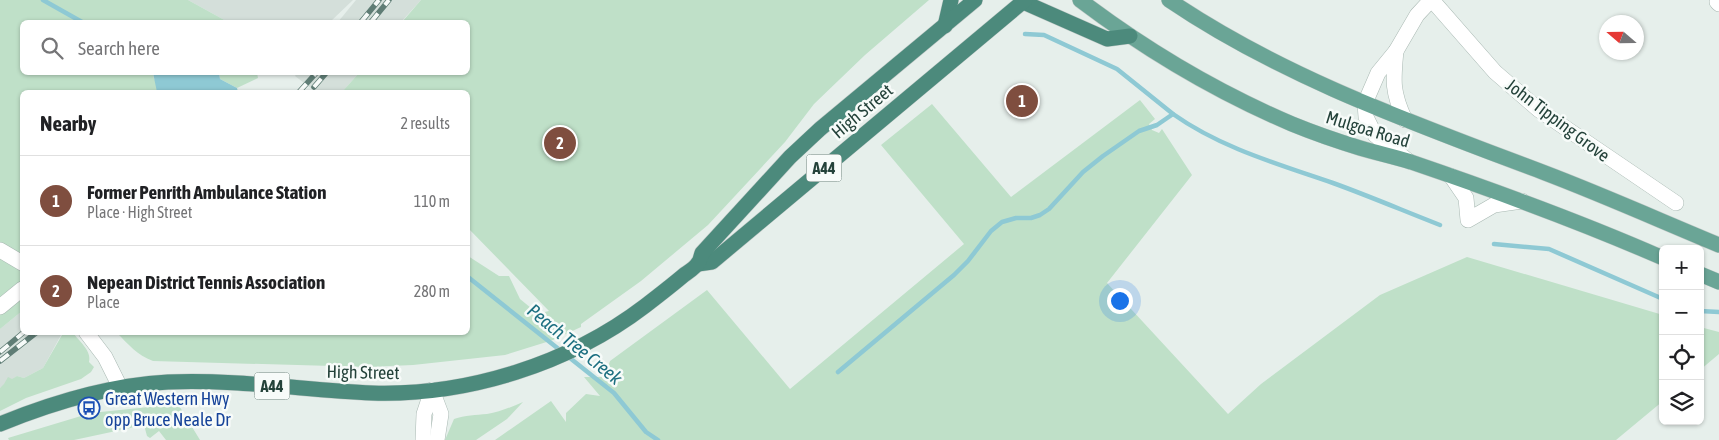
<!DOCTYPE html>
<html lang="en">
<head>
<meta charset="utf-8">
<style>
	:root { --surface:#fff; --page:#f2f2f2; --text:#202124; --muted:#757577; --line:#e0e0e0; --accent:#7f4e3f }
	body { margin:0; font-family:"Asap Condensed",sans-serif; background:var(--page); color:var(--text) }
	.controls { position:absolute; right:15px; bottom:15px; display:grid; overflow:hidden; border-radius:8px; box-shadow:0 1px 4px #0004 }
	.controls button { width:45px; height:45px; display:grid; place-items:center; padding:0; border:0; border-bottom:1px solid var(--line); background:var(--surface); color:var(--text); font:25px sans-serif }
	.compass { position:absolute; left:1599px; top:15px; width:45px; height:45px; border-radius:50%; background:var(--surface); box-shadow:0 1px 4px #0004; rotate:290deg }
	.you { position:absolute; left:1119px; top:300px; width:18px; height:18px; margin:-12px; border:4px solid #fff; border-radius:50%; background:#1a73e8; box-shadow:0 0 0 8px #1a73e833 }
	.badge { display:grid; place-items:center; width:32px; height:32px; border-radius:50%; background:var(--accent); color:#fff; font-size:16px; font-weight:700 }
	.pin { position:absolute; translate:-50% -50%; border:2px solid #fff; box-shadow:0 1px 5px #0006 }
	.list { margin:0; padding:0; list-style:none }
	h2 { display:flex; justify-content:space-between; align-items:center; height:65px; margin:0; padding:0 20px; font-size:21px }
	h2 small { font-size:16px; font-weight:400; color:var(--muted) }
	.list li { display:grid; grid-template-columns:32px 1fr auto; gap:15px; align-items:center; box-sizing:border-box; height:90px; padding:0 20px; border-top:1px solid var(--line) }
	.list b { display:block; font-size:19px; white-space:nowrap }
	.list p { margin:0; font-size:16px; white-space:nowrap; color:var(--muted) }
	.list em { font-size:16px; font-style:normal; color:var(--muted) }
	.icon { flex:none; width:28px; height:28px; fill:none; stroke:currentColor; stroke-width:2; stroke-linecap:round; stroke-linejoin:round }
	.map { position:relative; flex:none; width:1719px; height:440px; overflow:hidden }
	.search { position:absolute; background:var(--surface); box-shadow:0 1px 4px #0004; left:20px; top:20px; width:450px; height:55px; display:flex; align-items:center; gap:12px; box-sizing:border-box; padding:0 18px; border-radius:8px; color:var(--muted); font-size:19px }
	.panel { position:absolute; background:var(--surface); box-shadow:0 1px 4px #0004; left:20px; top:90px; width:450px; height:245px; border-radius:8px }
	.map>svg:first-child { display:block }
</style>
</head>
<body>
<div class="map">
<svg width="1719" height="440" viewBox="0 0 1719 440">
	<rect width="100%" height="100%" fill="#e6efeb"/>
	<g fill="#d4dfda">
		<polygon points="188,0 353,0 330,22 228,22"/>
		<polygon points="356,0 421,0 401,22 338,22"/>
		<polygon points="297,73 297,72 359,73 342,92 316,92 295,76"/>
		<polygon points="22,311 22,332 64,333 61,335 43,368 24,378 17,376 0,388 0,329"/>
	</g>
	<g fill="#bfe0c8">
		<polygon points="0,0 188,0 228,22 22,22 22,72 153,73 154,79 177,92 22,92 22,311 0,329"/>
		<path d="M 421,0 L 929,0 L 865,55 L 814,104 L 785,142 L 708,225 L 641,281 L 581,324 L 581,327 L 553,340 L 505,355 L 413,365 L 367,367 L 153,361 C 137,355 128,344 117,333 L 468,332 L 468,256 L 499,276 L 509,276 L 520,299 L 531,308 L 536,314 L 549,311 L 468,228 L 468,92 L 342,92 L 359,73 L 468,72 L 468,22 L 402,22 Z"/>
		<polygon points="219,73 257,73 258,78 237,88 220,79"/>
		<polygon points="1140,100 1155,119 1149,124 1152,130 1159,133 1162,129 1192,175 1107,283 1228,414 1261,384 1380,295 1467,257 1663,315 1663,401 1616,440 495,440 551,401 566,422 566,413 586,394 600,396 584,377 604,377 610,361 707,290 790,389 964,244 881,145 932,104 1011,197"/>
		<polygon points="1700,327 1719,332 1719,354 1700,370"/>
		<path d="M 64,333 L 73,333 C 79,341 92,351 89,362 L 94,367 L 91,372 L 81,379 L 26,398 L 0,411 L 0,388 L 4,384 L 8,377 L 12,379 L 17,376 L 24,378 L 43,368 L 62,335 Z"/>
		<path d="M 523,402 L 507,419 L 476,440 L 445,440 L 454,419 C 465,415 476,415 487,414 C 500,412 511,407 523,402 Z"/>
		<polygon points="178,404 200,440 166,440 159,431 150,438 147,436 144,425 74,440 9,440 8,438 91,413"/>
	</g>
	<polygon fill="#8ec9d4" points="153,73 219,73 220,79 237,88 238,92 157,92"/>
	<g fill="none" stroke-linecap="round" stroke-linejoin="round">
		<g stroke="#8ec9d4" stroke-width="4.5">
			<polyline points="43,0 82,22"/>
			<polyline points="1025,34 1044,35 1117,69 1173,114"/>
			<polyline points="1494,244 1549,249 1663,299"/>
			<polyline points="468,277 614,393 646,432 658,440"/>
			<polyline points="1700,311 1719,312"/>
			<path d="M 838,372 L 954,275 L 968,261 L 991,231 L 1002,222 L 1016,218 L 1031,218 L 1040,215 L 1049,209 L 1083,172 L 1103,156 L 1139,131 L 1157,125 L 1173,114 C 1221,148 1278,164 1333,183 C 1369,196 1404,211 1440,225"/>
		</g>
		<g stroke="#a8b8b2" stroke-width="16">
			<g id="minor">
				<polyline points="1432,0 1495,72 1539,110 1676,203"/>
				<polyline points="1717,2 1719,4"/>
				<path d="M 1396,51 C 1393,81 1392,92 1405,120"/>
				<polyline points="1407,160 1375,135 1366,117 1365,103 1378,73 1396,51 1417,15 1431,0"/>
				<polyline points="1451,176 1466,198 1468,220 1494,205 1522,201"/>
				<polyline points="0,250 22,263"/>
				<polyline points="0,307 22,289"/>
				<polyline points="86,332 105,357 120,387"/>
				<polyline points="432,390 441,414 437,440"/>
				<polyline points="423,440 424,414 432,390"/>
			</g>
		</g>
		<g stroke="#c2cac8" stroke-width="16">
			<g id="primary">
				<path d="M 1080,0 C 1146,50 1217,92 1292,124 C 1314,133 1337,141 1360,148 C 1377,153 1395,157 1411,162 C 1496,191 1581,222 1663,258"/>
				<path d="M 1169,0 C 1284,78 1416,124 1545,173 C 1603,195 1661,221 1719,245"/>
				<polyline points="1700,274 1719,282"/>
			</g>
		</g>
		<g stroke="#c2cac8" stroke-width="16">
			<g id="trunk">
				<polyline points="1023,2 1107,39 1130,36"/>
				<polyline points="945,26 951,0"/>
				<polyline points="698,264 712,262 1025,0"/>
				<path d="M 0,424 C 54,402 110,385 168,382 C 235,379 305,390 372,393 C 467,396 569,364 645,306 C 658,296 671,286 684,275 C 688,272 695,268 698,263 C 700,261 701,256 702,253 L 790,157 L 820,129 L 975,0"/>
			</g>
		</g>
		<use href="#minor" stroke="#fff" stroke-width="15"/>
		<use href="#primary" stroke="#6aa596" stroke-width="15"/>
		<use href="#trunk" stroke="#4c8a7c" stroke-width="15"/>
		<g stroke="#5f7d75" stroke-width="5.5">
			<g id="rail">
				<polyline points="361,22 379,0"/>
				<polyline points="371,22 389,0"/>
				<polyline points="314,87 327,72"/>
				<polyline points="299,92 317,72"/>
				<polyline points="0,352 24,332"/>
				<polyline points="0,361 37,332"/>
			</g>
		</g>
		<use href="#rail" stroke="#f7fbf9" stroke-width="4" stroke-dasharray="11" stroke-linecap="butt"/>
	</g>
	<defs>
		<g id="bus-ring" transform="scale(1.125)"><circle r="9.5" fill="#f7fbf9" stroke="#1a4fb4" stroke-width="1.5"/><path d="M-5-6H5V4H4V6H2V4H-2V6H-4V4H-5ZM-3.5-4V0h7V-4ZM-3.5 1.2v1.5H-2V1.2ZM2 1.2v1.5H3.5V1.2Z" fill="#1a4fb4"/></g>
	</defs>
	<g fill-rule="evenodd">
		<use href="#bus-ring" x="89" y="408"/>
	</g>
	<g text-anchor="middle" dominant-baseline="central" stroke-width="5" stroke-linejoin="round" paint-order="stroke">
		<g fill="#f7fbf9" stroke="#637a73" stroke-width="1">
			<rect x="806.5" y="154.5" width="35" height="27" rx="4"/>
			<rect x="254.5" y="372.5" width="35" height="27" rx="4"/>
		</g>
		<g font-size="16" font-weight="bold" fill="#24423a">
			<text x="824" y="168">A44</text>
			<text x="272" y="386">A44</text>
		</g>
		<g font-size="18" fill="#24423a" stroke="#f7fbf9">
			<text transform="translate(862 111) rotate(-40)">High Street</text>
			<text transform="translate(1558 120) rotate(37)">John Tipping Grove</text>
			<text transform="translate(1368 129) rotate(17)">Mulgoa Road</text>
			<text transform="translate(363 372) rotate(1)">High Street</text>
		</g>
		<g font-size="18" fill="#164399" stroke="#f7fbf9" text-anchor="start">
			<text x="105" y="398">Great Western Hwy<tspan x="105" dy="21">opp Bruce Neale Dr</tspan></text>
		</g>
		<g font-size="19" font-style="italic" fill="#1c6f80" stroke="#f7fbf9">
			<text transform="translate(575 344) rotate(39)">Peach Tree Creek</text>
		</g>
	</g>
</svg>
<div class="controls">
<button>+</button>
<button>−</button>
<button><svg class="icon" aria-label="locate" viewBox="0 0 24 24"><circle cx="12" cy="12" r="6"/><path d="M12 2v4M12 18v4M2 12h4M18 12h4"/></svg></button>
<button><svg class="icon" aria-label="layers" viewBox="0 0 24 24"><path d="M12 4l9 5-9 5-9-5zM3 14l9 5 9-5"/></svg></button>
</div>
<svg class="compass" viewBox="-18 -18 36 36"><path d="M0-13l5 13h-10z" fill="#e53935"/><path d="M0 13l5-13h-10z" fill="#757577"/></svg>
<div class="you"></div>
<div class="pin badge" style="left:1022px;top:101px">1</div>
<div class="pin badge" style="left:560px;top:143px">2</div>
<div class="search"><svg class="icon" aria-label="search" viewBox="0 0 24 24"><circle cx="10" cy="10" r="6"/><path d="M15 15l6 6"/></svg>Search here</div>
<section class="panel">
<h2>Nearby<small>2 results</small></h2>
<ul class="list">
<li><span class="badge">1</span><div><b>Former Penrith Ambulance Station</b><p>Place · High Street</p></div><em>110 m</em></li>
<li><span class="badge">2</span><div><b>Nepean District Tennis Association</b><p>Place</p></div><em>280 m</em></li>
</ul>
</section>
</div>
</body>
</html>
